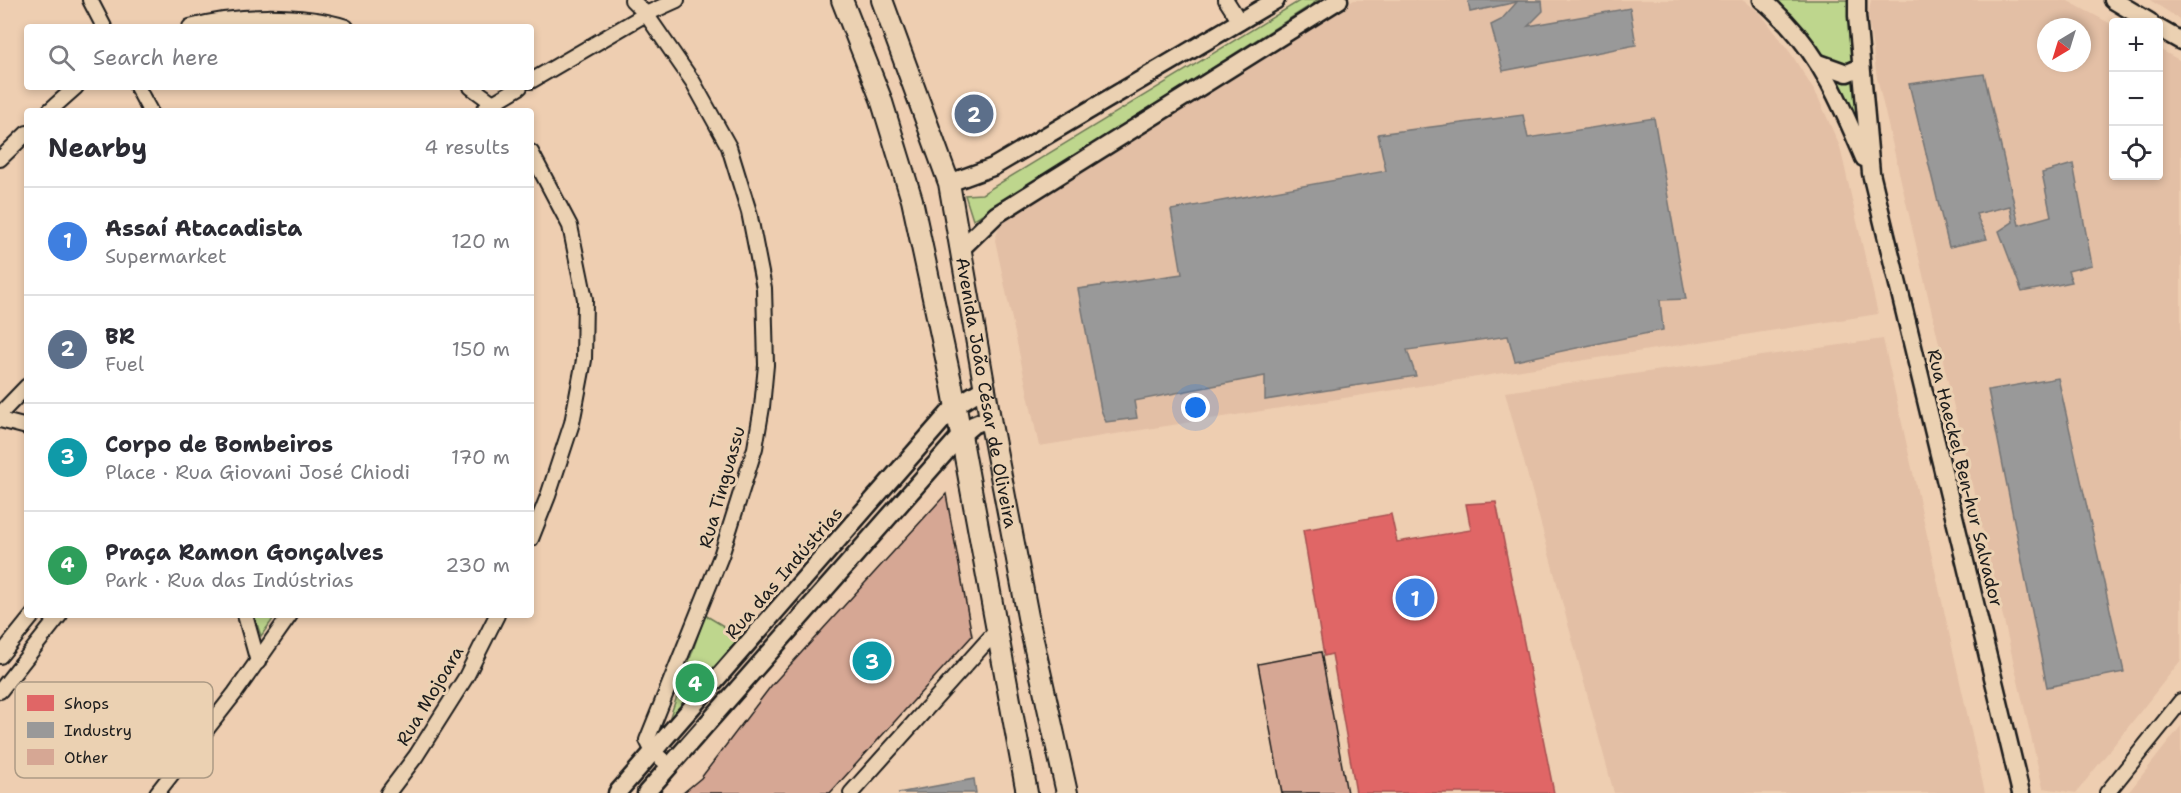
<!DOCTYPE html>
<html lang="en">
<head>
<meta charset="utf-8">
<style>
	:root { --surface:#fff; --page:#f7f7f7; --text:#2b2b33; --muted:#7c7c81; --line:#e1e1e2; --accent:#1f6fb2 }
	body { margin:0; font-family:"Shantell Sans",sans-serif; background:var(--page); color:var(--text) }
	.controls { position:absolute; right:18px; top:18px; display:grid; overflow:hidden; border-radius:6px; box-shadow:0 3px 9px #0003 }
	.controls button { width:54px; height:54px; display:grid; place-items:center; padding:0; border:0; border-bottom:2px solid var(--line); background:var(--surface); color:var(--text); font:30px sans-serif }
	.compass { position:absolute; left:2037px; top:18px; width:54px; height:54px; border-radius:50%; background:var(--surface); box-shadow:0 3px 9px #0003; rotate:218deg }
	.you { position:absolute; left:1196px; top:408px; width:21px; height:21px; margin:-15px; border:4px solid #fff; border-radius:50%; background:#1a73e8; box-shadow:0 0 0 9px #1a73e833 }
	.badge { display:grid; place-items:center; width:39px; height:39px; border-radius:50%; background:var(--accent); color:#fff; font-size:20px; font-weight:700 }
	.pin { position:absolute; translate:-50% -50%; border:3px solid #fff; box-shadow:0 2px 6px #0006 }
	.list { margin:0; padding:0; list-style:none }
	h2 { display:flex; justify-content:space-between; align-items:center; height:78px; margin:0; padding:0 24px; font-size:26px }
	h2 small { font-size:20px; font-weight:400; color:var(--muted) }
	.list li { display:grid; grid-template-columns:39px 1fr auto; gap:18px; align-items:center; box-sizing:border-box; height:108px; padding:0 24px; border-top:2px solid var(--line) }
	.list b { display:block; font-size:22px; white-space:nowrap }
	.list p { margin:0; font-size:20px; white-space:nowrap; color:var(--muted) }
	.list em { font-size:20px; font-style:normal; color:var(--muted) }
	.icon { flex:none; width:33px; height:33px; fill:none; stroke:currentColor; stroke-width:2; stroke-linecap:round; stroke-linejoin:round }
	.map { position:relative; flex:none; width:2181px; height:793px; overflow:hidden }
	.search { position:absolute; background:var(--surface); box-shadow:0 3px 9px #0003; left:24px; top:24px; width:510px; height:66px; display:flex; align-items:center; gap:15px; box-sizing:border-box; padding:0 21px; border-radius:6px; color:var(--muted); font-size:22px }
	.panel { position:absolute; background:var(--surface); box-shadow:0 3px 9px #0003; left:24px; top:108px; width:510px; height:510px; border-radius:6px }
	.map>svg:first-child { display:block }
</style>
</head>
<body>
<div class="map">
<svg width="2181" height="793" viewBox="0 0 2181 793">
	<rect width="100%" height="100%" fill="#eeceb1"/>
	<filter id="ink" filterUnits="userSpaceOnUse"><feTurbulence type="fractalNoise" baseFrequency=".0167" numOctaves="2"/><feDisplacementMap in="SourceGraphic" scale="12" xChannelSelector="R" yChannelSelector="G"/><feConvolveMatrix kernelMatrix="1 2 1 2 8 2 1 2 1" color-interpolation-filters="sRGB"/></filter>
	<g filter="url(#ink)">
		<g fill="#e3bfa5" fill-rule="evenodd">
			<polygon points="1354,0 1744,0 1762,15 1792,55 1818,97 1840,147 1878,314 1039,446 995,240 1001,221"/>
			<path d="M 1871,0 L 2066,0 L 2113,25 L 2114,176 L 2158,176 L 2159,49 L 2181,61 L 2181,660 L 2076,793 L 2043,788 L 1877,78 L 1868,16 ZM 2046,27 L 2082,27 L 2082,63 L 2046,63 Z"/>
			<polygon points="2150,0 2181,0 2181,20"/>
			<polygon points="1883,339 1985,793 1614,793 1505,392"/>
			<polygon points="2181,726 2181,793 2128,793"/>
		</g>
		<g fill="#bed68d" stroke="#6d7954" stroke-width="1.5">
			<polygon points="1301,0 1319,0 973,220 965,195 982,194"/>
			<polygon points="1772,0 1852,0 1851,42 1854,67 1835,66 1816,51"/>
			<polygon points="1838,77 1857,80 1862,139"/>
			<polygon points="254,615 276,615 261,636"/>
			<polygon points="705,615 747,640 664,734"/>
		</g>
		<polygon fill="#e06666" stroke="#a55050" stroke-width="1.5" points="1496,502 1554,793 1356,793 1332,654 1324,656 1303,530 1391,514 1397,542 1471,530 1466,504"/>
		<g fill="#999" stroke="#747474" stroke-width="1.5">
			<polygon points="1468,0 1542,1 1543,11 1528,26 1630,8 1636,45 1503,71 1491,25 1501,20 1517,2 1470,12"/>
			<polygon points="1984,74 2019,225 2051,216 2042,173 2073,164 2092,265 2068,271 2072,282 2022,292 1999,231 2013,222 2010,206 1976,214 1987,239 1949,247 1909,84"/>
			<polygon points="1523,115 1528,138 1654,118 1686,299 1660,300 1663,330 1515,361 1508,336 1407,350 1416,376 1265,400 1265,376 1134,401 1137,418 1106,422 1101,410 1078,289 1182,274 1171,210 1386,171 1378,134"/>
			<polygon points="2058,378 2124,672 2047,687 1988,390"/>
			<polygon points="974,779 976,793 898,793"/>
		</g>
		<g fill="#d6a794" stroke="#1c1c1c" stroke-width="1.5">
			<polygon points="946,494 972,636 830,793 683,793 701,778 771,686"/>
			<polygon points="1321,652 1347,793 1282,793 1258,664"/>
		</g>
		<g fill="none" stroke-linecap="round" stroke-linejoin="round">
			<g stroke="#1c1c1c" stroke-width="18">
				<g id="minor">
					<polyline points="90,0 104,27"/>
					<polyline points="632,0 646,14 693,82 729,147 749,212 764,288 766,365 762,407 755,448 721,556 647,740 653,752 670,766"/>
					<polyline points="1226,0 1240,22"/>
					<path d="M 190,27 C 235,14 301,13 346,27"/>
					<polyline points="531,81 646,14 677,0"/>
					<polyline points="137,87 150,111"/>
					<polyline points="471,87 493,103 499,111"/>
					<polyline points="49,111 76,87"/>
					<polyline points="483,111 493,103 520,87"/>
					<polyline points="531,152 570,226 585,299 584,360 572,423 548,496 531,539"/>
					<polyline points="0,159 27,133"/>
					<polyline points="0,414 27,386"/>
					<polyline points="0,420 27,427"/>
					<polyline points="245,615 258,662"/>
					<polyline points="0,656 33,615"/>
					<polyline points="0,691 60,615"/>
					<polyline points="157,793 235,693 290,615"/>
					<polyline points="388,793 416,756 466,677 497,615"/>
					<polyline points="851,793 996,631"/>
					<polyline points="2107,793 2181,701"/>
				</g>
			</g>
			<g stroke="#1c1c1c" stroke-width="21">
				<g id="tertiary">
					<path d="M 1762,0 C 1771,6 1778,15 1786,22 C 1824,62 1843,109 1864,158"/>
					<polyline points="1857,0 1857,16 1871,173 2021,793"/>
					<polyline points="2113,0 2150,22"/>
					<polyline points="2158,28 2181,41"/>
					<polyline points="1819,63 1847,73 1861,67"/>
					<polyline points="949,183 993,167 1276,0"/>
					<polyline points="962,248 996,215 1339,0"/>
					<polyline points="617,793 955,406 986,387"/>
					<polyline points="646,793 960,436 973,425 990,418"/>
				</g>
			</g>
			<g stroke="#1c1c1c" stroke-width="24">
				<g id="secondary">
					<polyline points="842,0 881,99 912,200 952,386 1027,793"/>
					<path id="s1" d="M 882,0 L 949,183 L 991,424 L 1029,622 L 1067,793"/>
				</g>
			</g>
			<use href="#minor" stroke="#ebd1b2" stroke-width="14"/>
			<use href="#tertiary" stroke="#ebd1b2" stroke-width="16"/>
			<use href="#secondary" stroke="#ebd1b2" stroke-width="20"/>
		</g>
	</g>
	<g text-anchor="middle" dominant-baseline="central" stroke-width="6" stroke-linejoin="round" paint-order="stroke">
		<g font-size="18" fill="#1c1c1c" stroke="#ebd1b2">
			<text stroke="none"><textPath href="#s1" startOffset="408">Avenida João César de Oliveira</textPath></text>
			<text transform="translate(1965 478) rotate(76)">Rua Haeckel Ben-hur Salvador</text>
			<text transform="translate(722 487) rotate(-74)">Rua Tinguassu</text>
			<text transform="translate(784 573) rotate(-49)">Rua das Indústrias</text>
			<text transform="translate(430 696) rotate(-59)">Rua Mojoara</text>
		</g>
	</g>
	<rect x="15" y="682" width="198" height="96" rx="9" fill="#ebd1b2" stroke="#ad9b85" stroke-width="1.5"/>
	<rect x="27" y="695" width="27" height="16" fill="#e06666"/>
	<rect x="27" y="722" width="27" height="16" fill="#999"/>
	<rect x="27" y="749" width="27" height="16" fill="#d6a794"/>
	<g font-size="16" fill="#1c1c1c">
		<text x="64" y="709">Shops</text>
		<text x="64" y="736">Industry</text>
		<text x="64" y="763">Other</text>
	</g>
</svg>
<div class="controls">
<button>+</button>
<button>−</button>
<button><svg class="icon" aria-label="locate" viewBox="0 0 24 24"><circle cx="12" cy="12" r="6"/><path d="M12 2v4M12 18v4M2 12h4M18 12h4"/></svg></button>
</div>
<svg class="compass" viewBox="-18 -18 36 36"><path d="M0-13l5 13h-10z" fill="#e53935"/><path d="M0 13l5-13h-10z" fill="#7c7c81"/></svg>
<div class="you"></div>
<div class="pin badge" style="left:1415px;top:598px;background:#3f7fe0">1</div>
<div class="pin badge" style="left:974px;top:114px;background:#5c6f8a">2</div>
<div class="pin badge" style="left:872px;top:661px;background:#0f9aa8">3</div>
<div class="pin badge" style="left:695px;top:683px;background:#2e9e5b">4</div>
<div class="search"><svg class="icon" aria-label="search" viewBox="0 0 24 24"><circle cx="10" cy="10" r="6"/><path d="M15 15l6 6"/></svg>Search here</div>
<section class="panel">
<h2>Nearby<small>4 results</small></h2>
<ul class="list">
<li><span class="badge" style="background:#3f7fe0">1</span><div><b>Assaí Atacadista</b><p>Supermarket</p></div><em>120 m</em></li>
<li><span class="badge" style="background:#5c6f8a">2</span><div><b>BR</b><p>Fuel</p></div><em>150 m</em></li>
<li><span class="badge" style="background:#0f9aa8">3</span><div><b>Corpo de Bombeiros</b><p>Place · Rua Giovani José Chiodi</p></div><em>170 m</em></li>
<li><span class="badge" style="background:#2e9e5b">4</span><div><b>Praça Ramon Gonçalves</b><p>Park · Rua das Indústrias</p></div><em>230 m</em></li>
</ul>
</section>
</div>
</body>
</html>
